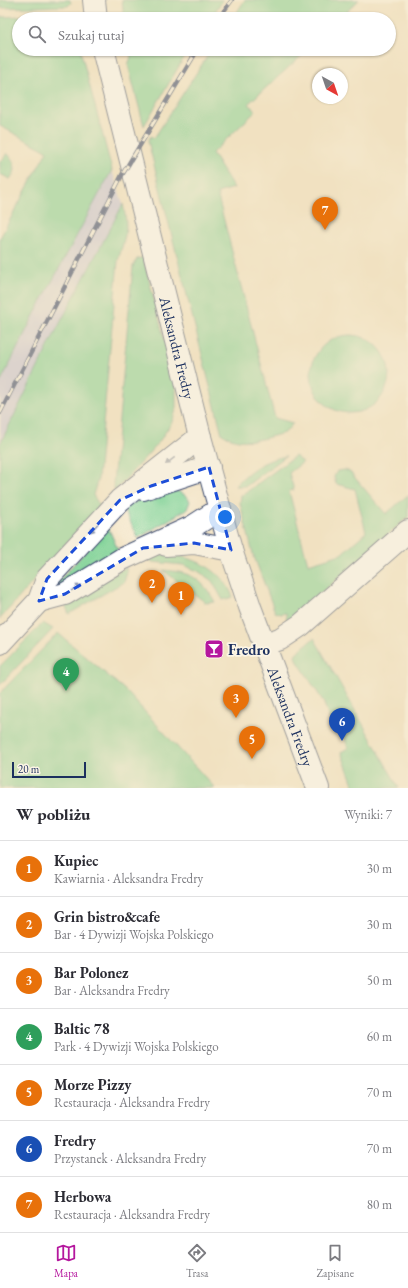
<!DOCTYPE html>
<html lang="pl">
<head>
<meta charset="utf-8">
<style>
	:root { --surface:#fff; --page:#f2f2f3; --text:#2b2b33; --muted:#7c7c81; --line:#e1e1e2; --accent:#b5179e }
	body { margin:0; font-family:"EB Garamond",serif; background:var(--page); color:var(--text) }
	.compass { position:absolute; left:312px; top:68px; width:36px; height:36px; border-radius:50%; background:var(--surface); box-shadow:0 1px 3px #0004; rotate:140deg }
	.scale { position:absolute; left:12px; bottom:10px; width:74px; box-sizing:border-box; padding-left:4px; border:2px solid #1b2f5e; border-top:0; font-size:11px; line-height:14px; white-space:nowrap; color:#1b2f5e; -webkit-text-stroke:3px #fcf5e5; paint-order:stroke }
	.you { position:absolute; left:225px; top:517px; width:14px; height:14px; margin:-10px; border:3px solid #fff; border-radius:50%; background:#1a73e8; box-shadow:0 0 0 6px #1a73e833 }
	.badge { display:grid; place-items:center; width:26px; height:26px; border-radius:50%; background:var(--accent); color:#fff; font-size:13px; font-weight:700 }
	.pin { position:absolute; translate:-50% -33px; filter:drop-shadow(0 1px 2px #0008) }
	.pin::after { content:''; position:absolute; top:21px; width:14px; height:12px; background:inherit; clip-path:polygon(0 0,100% 0,50% 100%) }
	.list { margin:0; padding:0; list-style:none }
	h2 { display:flex; justify-content:space-between; align-items:center; height:52px; margin:0; padding:0 16px; font-size:17px }
	h2 small { font-size:13px; font-weight:400; color:var(--muted) }
	.list li { display:grid; grid-template-columns:26px 1fr auto; gap:12px; align-items:center; box-sizing:border-box; height:56px; padding:0 16px; border-top:1px solid var(--line) }
	.list b { display:block; font-size:15px; white-space:nowrap }
	.list p { margin:0; font-size:13px; white-space:nowrap; color:var(--muted) }
	.list em { font-size:13px; font-style:normal; color:var(--muted) }
	.icon { flex:none; width:22px; height:22px; fill:none; stroke:currentColor; stroke-width:2; stroke-linecap:round; stroke-linejoin:round }
	.map { position:relative; flex:none; width:408px; height:788px; overflow:hidden }
	.search { position:absolute; background:var(--surface); box-shadow:0 1px 3px #0004; left:12px; right:12px; top:12px; height:44px; display:flex; align-items:center; gap:10px; box-sizing:border-box; padding:0 14px; border-radius:22px; color:var(--muted); font-size:15px }
	.sheet { height:444px; background:var(--surface) }
	nav { display:flex; justify-content:space-around; align-items:center; box-sizing:border-box; height:56px; border-top:1px solid var(--line); background:var(--surface); font-size:11px; color:var(--muted) }
	nav a { display:grid; justify-items:center; gap:2px }
	nav .on { color:var(--accent) }
	.map>svg:first-child { display:block }
</style>
</head>
<body>
<div class="map">
<svg width="408" height="788" viewBox="0 0 408 788">
	<rect width="100%" height="100%" fill="#fcf5e5"/>
	<filter id="ink" filterUnits="userSpaceOnUse"><feTurbulence type="fractalNoise" baseFrequency=".025" numOctaves="2"/><feDisplacementMap in="SourceGraphic" scale="8" xChannelSelector="R" yChannelSelector="G"/><feConvolveMatrix kernelMatrix="1 2 1 2 8 2 1 2 1" color-interpolation-filters="sRGB"/></filter>
	<filter id="wash" filterUnits="userSpaceOnUse"><feTurbulence type="fractalNoise" baseFrequency=".012" numOctaves="4" result="noise"/><feDisplacementMap in="SourceGraphic" scale="16" xChannelSelector="R" yChannelSelector="G"/><feGaussianBlur stdDeviation="0.9" result="paint"/><feColorMatrix in="noise" values="0 0 0 0 0 0 0 0 0 0 0 0 0 0 0 0 0 1.4 0 .05"/><feComposite in="paint" operator="in"/></filter>
	<g filter="url(#wash)">
		<rect width="100%" height="100%" fill="#f1e1c1"/>
		<polygon fill="#c3c1db" points="112,170 123,204 58,327 0,444 0,383 33,317"/>
		<g fill="#7dd296" stroke="#4c807a">
			<polygon points="0,0 70,0 71,3 68,6 0,8"/>
			<polygon points="122,0 223,0 210,19 124,19"/>
			<polygon points="245,0 359,0 339,19 232,19"/>
			<polygon points="69,14 72,16 73,19 19,19 19,49 80,49 112,170 33,317 0,383 0,238 47,151 0,126 0,17"/>
			<polygon points="129,49 189,49 144,126 128,65 131,57"/>
			<path d="M 212,49 L 309,49 L 249,103 L 255,112 L 212,153 L 234,188 L 217,193 L 275,418 L 293,423 L 288,430 L 284,433 C 263,439 242,446 222,434 L 148,141 L 151,136 L 154,138 Z"/>
			<path d="M 7,153 C 14,160 19,171 10,179 L 0,174 L 0,161 L 2,161 Z"/>
			<path d="M 123,204 C 129,231 125,235 118,261 L 98,479 L 93,495 L 100,506 L 0,619 L 0,444 L 58,327 Z"/>
			<polygon points="143,257 176,384 176,410 172,422 159,442 115,491 113,484 133,266 137,259"/>
			<circle cx="350" cy="374" r="39"/>
			<path d="M 286,456 L 246,486 L 235,486 C 249,470 264,460 286,456 Z"/>
			<polygon points="295,456 303,462 289,473 294,490 289,491 308,564 341,554 366,532 355,489 336,484 334,477 337,471 345,470 350,472 386,514 408,495 408,517 309,604 294,619 287,621 286,613 281,614 275,612 253,554 240,503 241,496"/>
			<path d="M 177,491 L 185,495 L 190,501 L 187,509 L 138,538 L 124,509 C 141,497 157,492 177,491 Z"/>
			<polygon points="108,527 118,550 57,587 55,585"/>
			<path d="M 164,554 C 192,556 222,568 233,597 L 223,600 L 212,581 L 198,571 L 183,565 L 152,562 L 147,557 Z"/>
			<polygon points="126,567 127,573 124,582 69,614 65,604"/>
			<path d="M 163,570 C 190,572 202,578 215,602 L 206,603 Z"/>
			<polygon points="43,623 53,629 0,685 0,666"/>
			<polygon points="58,633 125,690 215,788 0,788 0,693"/>
			<polygon points="314,638 399,788 356,788 353,784 341,752 348,748 342,731 335,734 323,701 295,657 296,653"/>
		</g>
	</g>
	<g filter="url(#ink)">
		<g fill="none" stroke-linecap="round" stroke-linejoin="round">
			<g stroke="#3b4a6d" stroke-width="24">
				<g id="minor">
					<polyline points="94,0 96,19"/>
					<path id="s1" d="M 103,49 L 200,437 L 231,550 L 250,607 L 318,788"/>
					<polyline points="143,489 209,467"/>
					<polyline points="166,545 194,543 231,550"/>
					<polyline points="39,601 65,594 122,559 192,527 220,509"/>
					<polyline points="0,643 39,601 47,579 120,500 200,437"/>
					<polyline points="265,644 280,639 301,625 408,531"/>
				</g>
			</g>
			<use href="#minor" stroke="#fff" stroke-width="22"/>
			<g stroke="#1b2f5e" stroke-width="4.5">
				<g id="rail">
					<polyline points="218,19 232,0"/>
					<polyline points="0,413 122,175 198,49"/>
				</g>
			</g>
			<use href="#rail" stroke="#fcf5e5" stroke-width="3" stroke-dasharray="9" stroke-linecap="butt"/>
		</g>
		<defs><path id="oneway-solid" d="M-6-.8H1V-3.2L6.5 0L1 3.2V.8H-6Z"/></defs>
		<g fill="#8d97ae">
			<use href="#oneway-solid" transform="translate(170 461) rotate(142)"/>
			<use href="#oneway-solid" transform="translate(94 528) rotate(132)"/>
			<use href="#oneway-solid" transform="translate(76 588) rotate(-32)"/>
		</g>
	</g>
	<path d="M0 0H408V788H0ZM 209,467 L 231,550 L 194,543 L 143,548 L 65,594 L 39,601 L 47,579 L 120,500 L 151,486 Z" fill="#f1e1c1" fill-opacity=".55" fill-rule="evenodd"/>
	<path fill="none" stroke="#1d4ed8" stroke-width="3" stroke-dasharray="8 5" stroke-linejoin="round" d="M 209,467 L 231,550 L 194,543 L 143,548 L 65,594 L 39,601 L 47,579 L 120,500 L 151,486 Z"/>
	<defs>
		<g id="bar-square" transform="scale(1)"><rect x="-9" y="-9" width="18" height="18" rx="4" fill="#b5179e" stroke="#fcf5e5"/><path d="M-6-5H6L.8 .8V4.5H3.5V6h-7V4.5H-.8V.8Z" fill="#fff"/></g>
	</defs>
	<g fill-rule="evenodd">
		<use href="#bar-square" x="214" y="649"/>
	</g>
	<g text-anchor="middle" dominant-baseline="central" stroke-width="3.5" stroke-linejoin="round" paint-order="stroke">
		<g font-size="15" fill="#1b2f5e" stroke="#fcf5e5">
			<text stroke="none"><textPath href="#s1" startOffset="308">Aleksandra Fredry</textPath></text>
			<text stroke="none"><textPath href="#s1" startOffset="694">Aleksandra Fredry</textPath></text>
		</g>
		<g font-size="15" font-weight="bold" fill="#1b2f5e" stroke="#fcf5e5" text-anchor="start">
			<text x="228" y="649">Fredro</text>
		</g>
	</g>
</svg>
<svg class="compass" viewBox="-18 -18 36 36"><path d="M0-13l5 13h-10z" fill="#e53935"/><path d="M0 13l5-13h-10z" fill="#7c7c81"/></svg>
<div class="scale">20 m</div>
<div class="you"></div>
<div class="pin badge" style="left:181px;top:615px;background:#e8710a">1</div>
<div class="pin badge" style="left:152px;top:603px;background:#e8710a">2</div>
<div class="pin badge" style="left:236px;top:718px;background:#e8710a">3</div>
<div class="pin badge" style="left:66px;top:691px;background:#2e9e5b">4</div>
<div class="pin badge" style="left:252px;top:759px;background:#e8710a">5</div>
<div class="pin badge" style="left:342px;top:741px;background:#1a4fb4">6</div>
<div class="pin badge" style="left:325px;top:230px;background:#e8710a">7</div>
<div class="search"><svg class="icon" aria-label="search" viewBox="0 0 24 24"><circle cx="10" cy="10" r="6"/><path d="M15 15l6 6"/></svg>Szukaj tutaj</div>
</div>
<section class="sheet">
<h2>W pobliżu<small>Wyniki: 7</small></h2>
<ul class="list">
<li><span class="badge" style="background:#e8710a">1</span><div><b>Kupiec</b><p>Kawiarnia · Aleksandra Fredry</p></div><em>30 m</em></li>
<li><span class="badge" style="background:#e8710a">2</span><div><b>Grin bistro&amp;cafe</b><p>Bar · 4 Dywizji Wojska Polskiego</p></div><em>30 m</em></li>
<li><span class="badge" style="background:#e8710a">3</span><div><b>Bar Polonez</b><p>Bar · Aleksandra Fredry</p></div><em>50 m</em></li>
<li><span class="badge" style="background:#2e9e5b">4</span><div><b>Baltic 78</b><p>Park · 4 Dywizji Wojska Polskiego</p></div><em>60 m</em></li>
<li><span class="badge" style="background:#e8710a">5</span><div><b>Morze Pizzy</b><p>Restauracja · Aleksandra Fredry</p></div><em>70 m</em></li>
<li><span class="badge" style="background:#1a4fb4">6</span><div><b>Fredry</b><p>Przystanek · Aleksandra Fredry</p></div><em>70 m</em></li>
<li><span class="badge" style="background:#e8710a">7</span><div><b>Herbowa</b><p>Restauracja · Aleksandra Fredry</p></div><em>80 m</em></li>
</ul>
</section>
<nav>
<a class="on"><svg class="icon" aria-label="map" viewBox="0 0 24 24"><path d="M3 6l6-2 6 2 6-2v14l-6 2-6-2-6 2zM9 4v14M15 6v14"/></svg>Mapa</a>
<a><svg class="icon" aria-label="directions" viewBox="0 0 24 24"><path d="M12 3l9 9-9 9-9-9zM9 14v-3h6M13 9l2 2-2 2"/></svg>Trasa</a>
<a><svg class="icon" aria-label="saved" viewBox="0 0 24 24"><path d="M7 4h10v16l-5-4-5 4z"/></svg>Zapisane</a>
</nav>
</body>
</html>
